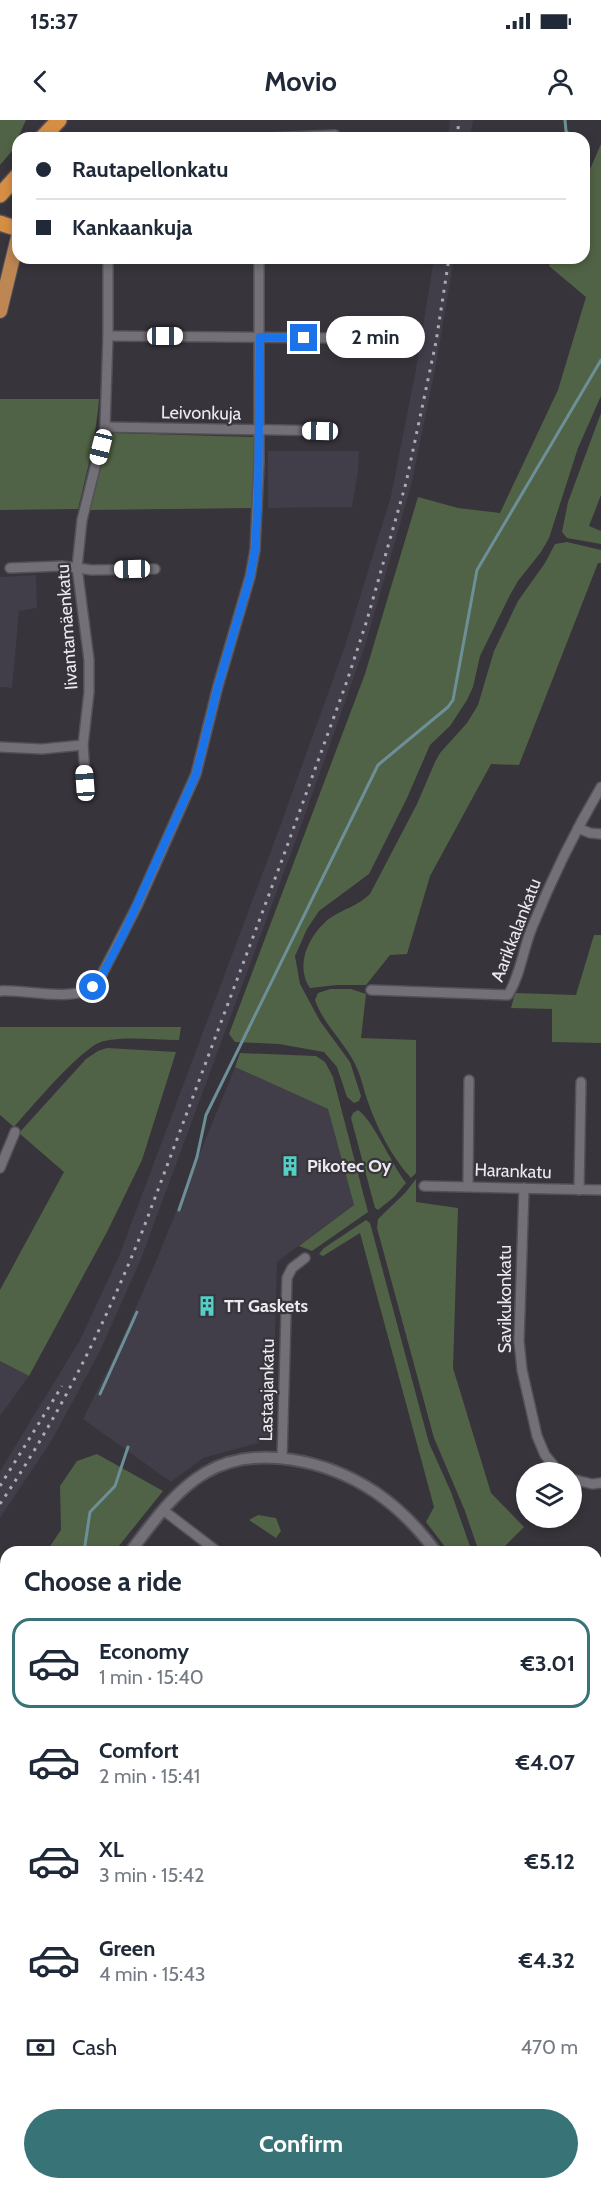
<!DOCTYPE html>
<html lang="en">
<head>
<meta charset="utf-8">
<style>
  body { margin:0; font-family:Cabin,sans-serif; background:#f6f6f7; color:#1f2937; height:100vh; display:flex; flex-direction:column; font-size:22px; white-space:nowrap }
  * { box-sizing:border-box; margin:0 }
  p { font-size:20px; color:#747a83 }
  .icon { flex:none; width:33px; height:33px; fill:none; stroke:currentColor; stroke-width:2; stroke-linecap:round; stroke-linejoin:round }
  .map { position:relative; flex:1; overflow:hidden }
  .sheet { position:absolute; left:0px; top:1426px; width:602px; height:644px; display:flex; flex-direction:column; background:#fff; border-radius:18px 18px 0 0; box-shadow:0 3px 9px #0003 }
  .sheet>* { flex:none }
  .guide { position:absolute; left:12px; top:12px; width:578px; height:132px; border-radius:18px; box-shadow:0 3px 9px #0003; display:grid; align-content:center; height:132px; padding:0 24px; background:#fff }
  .controls { position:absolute; left:516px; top:1342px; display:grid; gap:12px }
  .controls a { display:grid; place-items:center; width:66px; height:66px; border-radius:50%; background:#fff; box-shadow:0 3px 9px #0003; font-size:30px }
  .end { position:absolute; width:27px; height:27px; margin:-14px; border:8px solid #1a73e8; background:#fff; box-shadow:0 0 0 3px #fff }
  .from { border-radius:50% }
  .bubble { position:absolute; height:42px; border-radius:21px; background:#fff; box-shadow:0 3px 9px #0003; font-size:20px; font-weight:700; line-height:42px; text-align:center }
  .car { position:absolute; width:18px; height:36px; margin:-18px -9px; border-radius:8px; box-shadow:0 0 4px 2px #0007; background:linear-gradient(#fff 24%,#345 0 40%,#fff 0 76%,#345 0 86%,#fff 0) }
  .guide b { display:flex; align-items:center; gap:21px; height:57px; font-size:22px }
  .guide b+b { border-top:2px solid #e0e1e3 }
  .guide i { width:15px; height:15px; background:#1f2937 }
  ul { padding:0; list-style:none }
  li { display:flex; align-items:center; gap:18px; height:90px; margin:0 12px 9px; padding:0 12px; border:3px solid transparent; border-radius:18px }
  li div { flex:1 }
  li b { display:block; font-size:22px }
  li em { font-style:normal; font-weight:700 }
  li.active { border-color:#377377 }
  li>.icon { width:54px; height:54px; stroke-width:1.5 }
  h2 { padding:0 24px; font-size:27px; line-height:72px }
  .pay { display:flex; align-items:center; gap:15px; height:66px; padding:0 24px; font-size:22px }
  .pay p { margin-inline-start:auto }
  .button { display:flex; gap:12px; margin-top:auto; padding:12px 24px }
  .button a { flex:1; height:69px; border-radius:36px; background:#377377; color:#fff; font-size:24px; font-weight:700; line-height:69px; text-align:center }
  .status { display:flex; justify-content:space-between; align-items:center; height:42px; padding:0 30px; background:#fff; direction:ltr }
  .status svg { height:16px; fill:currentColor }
  header { display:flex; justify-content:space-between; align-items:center; height:78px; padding:0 24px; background:#fff; font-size:27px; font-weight:700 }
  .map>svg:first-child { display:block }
  .built { fill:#413d49 }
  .education { fill:#3f3a4b }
  .green { fill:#516346 }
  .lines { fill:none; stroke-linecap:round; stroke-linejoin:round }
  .stream { stroke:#6d8f98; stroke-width:3 }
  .minor-casing { stroke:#535157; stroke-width:12 }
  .tertiary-casing { stroke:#535157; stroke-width:14 }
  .primary-casing { stroke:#535157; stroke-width:16 }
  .trunk-casing { stroke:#535157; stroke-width:18 }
  .minor { stroke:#737078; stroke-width:9 }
  .tertiary { stroke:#737078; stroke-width:10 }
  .primary { stroke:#bd8652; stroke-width:14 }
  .trunk { stroke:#d68e45; stroke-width:15 }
  .rail { stroke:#adabb1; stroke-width:3; stroke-dasharray:3 6; stroke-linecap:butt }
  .route { stroke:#1a73e8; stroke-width:8 }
  .labels { text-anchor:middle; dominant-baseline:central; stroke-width:4.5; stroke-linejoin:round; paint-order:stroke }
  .street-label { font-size:18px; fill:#ebe9ee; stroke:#37343b }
  .poi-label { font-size:18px; font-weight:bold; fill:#ebe9ee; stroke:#37343b; text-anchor:start }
</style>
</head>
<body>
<div class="status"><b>15:37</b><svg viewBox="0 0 49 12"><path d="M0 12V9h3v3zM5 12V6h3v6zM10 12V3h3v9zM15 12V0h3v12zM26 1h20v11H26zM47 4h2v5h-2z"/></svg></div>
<header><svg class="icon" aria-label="back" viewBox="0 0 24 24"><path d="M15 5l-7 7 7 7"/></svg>Movio<svg class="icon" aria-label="person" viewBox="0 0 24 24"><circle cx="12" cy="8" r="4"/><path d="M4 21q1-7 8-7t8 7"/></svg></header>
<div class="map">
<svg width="601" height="2069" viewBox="0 0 601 2069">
  <rect width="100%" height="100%" fill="#37343b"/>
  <g class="built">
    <path d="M450 0H473L470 18H448Z"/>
    <path d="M434 138H454L436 245 411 366 365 526 297 717 141 1139 100 1231 52 1320 0 1398V1351L80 1220 119 1136 278 712 345 526 391 376 417 244Z"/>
    <path d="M268 331H359L358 351 352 387 268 388Z"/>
    <path d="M36 455 37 488 19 491 12 568 0 567V457Z"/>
    <path d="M235 947 328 989 354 1085 277 1142 272 1319 203 1338 171 1362 83 1299 115 1235 154 1146Z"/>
    <path d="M0 1241 29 1256 0 1296Z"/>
  </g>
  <path class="education" d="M356 2064H483L485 2069H350Z"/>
  <g class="green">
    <path d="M0 0H26L12 31 0 45Z"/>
    <path d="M601 24V276L578 328 549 418 541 432 518 461 510 475 480 536 473 567 467 580 450 606 430 625 407 678 369 754 319 791 307 809 295 836 300 864 320 901 350 942 361 976 359 981 354 983 347 977 337 947 324 932 279 924 235 922 229 914 365 554 418 377 458 388 500 393 558 270 586 177 549 146 552 138H584V63Z"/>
    <path d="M0 279H99C96 317 87 352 78 389L0 390Z"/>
    <path d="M601 293V375L589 406 601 411V424L567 418 562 412 568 382Z"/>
    <path d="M113 313 253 317 254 323 253 388 90 390 108 320Z"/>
    <path d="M567 422 601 430V443H598L519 645 491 644 430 756 407 834 390 835 366 865H337L310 868C294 845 310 813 330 798 343 789 358 786 370 774L417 684 435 642 440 633 467 603 478 585 494 531 518 481 545 443 555 424Z"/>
    <path d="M594 815H601V923L552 922V889L511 888 515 873 576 875Z"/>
    <path d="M330 869H351L366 874 361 918 416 920V1053L411 1058C392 1038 377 1008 368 982 363 968 361 955 354 942 343 921 323 903 315 880L318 873Z"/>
    <path d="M0 907H181L179 920C155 920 128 916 104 921 83 925 30 989 14 1007L0 995Z"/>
    <path d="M107 928 176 932 142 1040 107 1112 29 1256 0 1241V1170L64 1052 19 1013 86 939 98 931Z"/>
    <path d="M240 933 316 936 325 942 333 957 368 1092 312 1131 299 1126 354 1085 328 989 235 947Z"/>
    <path d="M358 990C373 1000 392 1045 406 1063L394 1077 378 1090 375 1088 351 998 353 993Z"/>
    <path d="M416 1059V1082L458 1088 453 1248 491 1373 524 1407 499 1432H479L465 1391 434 1318 377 1108 378 1099 405 1073Z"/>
    <path d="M366 1100 370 1103 429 1323 451 1372 472 1432H449L426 1402 434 1387 360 1113 323 1136 319 1134 324 1128Z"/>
    <path d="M97 1334 163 1371 114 1432H46L61 1410 60 1366 77 1341Z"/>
    <path d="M258 1395 276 1398 281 1411 276 1418 249 1400Z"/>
    <path d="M0 1447 6 1452V1569L0 1576Z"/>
    <path d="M601 1620V1749L596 1755V1622Z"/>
    <path d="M601 1828V1941L596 1925V1834Z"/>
  </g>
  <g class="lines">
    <g class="stream">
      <path d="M565 0 566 11 573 18"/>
      <path d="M179 1090 197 1037 206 995 378 645 448 587 453 580 477 450 601 240"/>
      <path d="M100 1274 137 1192"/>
      <path d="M84 1432 90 1392 115 1366 128 1327"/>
      <path d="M0 1569 6 1561"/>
    </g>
    <g class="minor-casing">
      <g id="minor">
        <path d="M272 18 335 15"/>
        <path d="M108 216 331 218"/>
        <path d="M105 307 333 311"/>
        <path d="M10 448 62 446 92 450 155 449"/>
        <path d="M0 627 42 629 83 625"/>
        <path d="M86 669 83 625 89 572V540L77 447 82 400 105 307 108 216V138"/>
        <path d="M578 708 590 713 601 714"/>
        <path d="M371 870 508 875C521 854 523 828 533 805 552 758 575 711 601 667"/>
        <path d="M0 871C27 869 76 884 97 864L137 786 196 654 218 566 250 457 255 430 259 343V138"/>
        <path d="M0 1048 15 1012"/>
        <path d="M424 1066 601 1070"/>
        <path d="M468 1066 469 960"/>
        <path d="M524 1068 519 1221 522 1250 537 1316 545 1335 560 1353"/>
        <path d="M579 1070 581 962"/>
        <path d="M282 1338 287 1158 292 1148 305 1138"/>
        <path d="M572 1359 592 1364 601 1363"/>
        <path d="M163 1390 218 1432"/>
        <path d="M0 1941 6 1937"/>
      </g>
    </g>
    <g class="tertiary-casing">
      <g id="tertiary">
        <path d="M130 1432C152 1404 173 1372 205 1353 256 1323 328 1341 375 1372 399 1388 419 1409 436 1432"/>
        <path d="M596 1584 601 1588"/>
        <path d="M0 1598 6 1591"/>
      </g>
    </g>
    <g class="primary-casing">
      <g id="primary">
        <path d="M0 191 18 117"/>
        <path d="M596 1782 601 1775"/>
        <path d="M278 2069 284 2064"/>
      </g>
    </g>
    <g class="trunk-casing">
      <g id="trunk">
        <path d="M42 18 59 0"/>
        <path d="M0 75 18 55"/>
        <path d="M0 103 18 109"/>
      </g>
    </g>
    <use href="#minor" class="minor"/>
    <use href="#tertiary" class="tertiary"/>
    <use href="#primary" class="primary"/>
    <use href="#trunk" class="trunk"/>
    <g class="rail">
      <path d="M457 18 459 0"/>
      <path d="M0 1366 62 1266"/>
      <path d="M0 1384C60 1295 104 1206 144 1107L282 740 347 561 367 500 406 363 436 222 449 138"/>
    </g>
  </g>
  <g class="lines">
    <path class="route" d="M93 867 100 859 123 815 196 654 218 566 250 457 255 430 258 378 260 217 304 218"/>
  </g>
  <defs>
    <g id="building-bare" transform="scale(1.62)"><path d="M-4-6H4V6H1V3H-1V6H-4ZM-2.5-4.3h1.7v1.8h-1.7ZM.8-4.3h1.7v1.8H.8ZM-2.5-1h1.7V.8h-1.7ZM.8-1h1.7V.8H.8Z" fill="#55cec5" stroke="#37343b" stroke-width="2.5" paint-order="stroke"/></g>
  </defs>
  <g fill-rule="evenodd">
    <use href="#building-bare" x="290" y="1046"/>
    <use href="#building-bare" x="207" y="1186"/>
  </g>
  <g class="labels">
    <g class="street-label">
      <text transform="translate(201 293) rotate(1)">Leivonkuja</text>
      <text transform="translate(67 507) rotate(-94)">Iivantamäenkatu</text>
      <text transform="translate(516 810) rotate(-69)">Aarikkalankatu</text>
      <text transform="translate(513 1051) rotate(2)">Harankatu</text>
      <text transform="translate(505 1179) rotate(-90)">Savikukonkatu</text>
      <text transform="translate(267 1270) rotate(-89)">Lastaajankatu</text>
    </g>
    <g class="poi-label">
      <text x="307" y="1046">Pikotec Oy</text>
      <text x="224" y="1186">TT Gaskets</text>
    </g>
  </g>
</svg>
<div class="controls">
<a><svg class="icon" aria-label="layers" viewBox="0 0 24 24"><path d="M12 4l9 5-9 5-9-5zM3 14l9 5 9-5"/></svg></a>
</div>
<i class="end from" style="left:93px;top:867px"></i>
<i class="end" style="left:304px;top:218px"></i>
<div class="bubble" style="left:326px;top:196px;width:99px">2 min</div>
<i class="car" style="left:165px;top:216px;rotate:90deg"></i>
<i class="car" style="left:320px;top:311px;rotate:271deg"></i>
<i class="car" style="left:101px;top:327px;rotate:194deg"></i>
<i class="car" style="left:132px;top:449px;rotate:269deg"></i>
<i class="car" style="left:85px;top:663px;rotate:356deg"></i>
<div class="guide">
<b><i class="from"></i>Rautapellonkatu</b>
<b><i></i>Kankaankuja</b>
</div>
<section class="sheet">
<h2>Choose a ride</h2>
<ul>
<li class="active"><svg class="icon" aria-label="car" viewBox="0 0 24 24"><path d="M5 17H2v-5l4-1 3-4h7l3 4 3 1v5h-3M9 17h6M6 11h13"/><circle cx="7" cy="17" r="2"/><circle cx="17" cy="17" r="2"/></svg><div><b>Economy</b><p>1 min · 15:40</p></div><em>€3.01</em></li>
<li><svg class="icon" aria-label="car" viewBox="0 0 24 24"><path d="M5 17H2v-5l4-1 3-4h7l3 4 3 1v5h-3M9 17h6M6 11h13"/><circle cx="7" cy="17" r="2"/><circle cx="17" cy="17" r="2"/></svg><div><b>Comfort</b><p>2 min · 15:41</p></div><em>€4.07</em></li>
<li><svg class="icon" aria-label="car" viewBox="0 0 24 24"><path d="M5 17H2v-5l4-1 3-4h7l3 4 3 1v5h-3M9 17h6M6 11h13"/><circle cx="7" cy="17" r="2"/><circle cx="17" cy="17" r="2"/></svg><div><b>XL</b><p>3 min · 15:42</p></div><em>€5.12</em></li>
<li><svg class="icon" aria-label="car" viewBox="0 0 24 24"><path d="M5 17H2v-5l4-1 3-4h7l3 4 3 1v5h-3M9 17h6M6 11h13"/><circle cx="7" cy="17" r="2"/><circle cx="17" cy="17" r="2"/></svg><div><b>Green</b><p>4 min · 15:43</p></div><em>€4.32</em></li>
</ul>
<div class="pay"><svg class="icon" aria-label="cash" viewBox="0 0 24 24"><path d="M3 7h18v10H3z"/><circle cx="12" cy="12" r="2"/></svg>Cash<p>470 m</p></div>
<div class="button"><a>Confirm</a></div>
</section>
</div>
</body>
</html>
